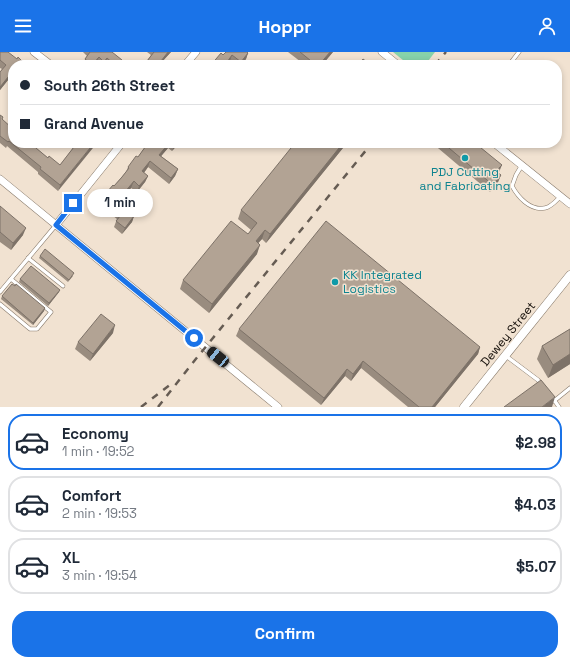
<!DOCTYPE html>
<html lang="en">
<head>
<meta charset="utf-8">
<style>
  body { margin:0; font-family:"Space Grotesk",sans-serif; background:#f6f6f7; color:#1f2937; height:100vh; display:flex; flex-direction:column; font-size:15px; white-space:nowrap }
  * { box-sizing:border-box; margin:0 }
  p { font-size:13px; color:#747a83 }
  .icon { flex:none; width:22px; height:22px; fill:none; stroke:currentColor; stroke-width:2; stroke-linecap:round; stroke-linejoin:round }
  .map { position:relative; height:355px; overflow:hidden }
  .side { display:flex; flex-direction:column; background:#fff; flex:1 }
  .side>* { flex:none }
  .top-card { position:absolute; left:8px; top:8px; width:554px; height:88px; border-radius:16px; box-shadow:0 2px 6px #0003; display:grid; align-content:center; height:88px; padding:0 12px; background:#fff }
  .end { position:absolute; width:18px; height:18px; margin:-9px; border:5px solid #1a73e8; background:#fff; box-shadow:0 0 0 2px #fff }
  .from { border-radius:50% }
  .bubble { position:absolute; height:28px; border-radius:14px; background:#fff; box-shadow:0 2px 6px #0003; font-size:13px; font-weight:700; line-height:28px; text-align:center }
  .car { position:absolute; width:12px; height:24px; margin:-12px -6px; border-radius:5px; box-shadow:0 0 3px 1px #0007; background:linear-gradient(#222 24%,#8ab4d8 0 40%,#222 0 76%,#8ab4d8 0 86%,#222 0) }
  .top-card b { display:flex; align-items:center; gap:14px; height:38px; font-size:15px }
  .top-card b+b { border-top:1px solid #e0e1e3 }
  .top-card i { width:10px; height:10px; background:#1f2937 }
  ul { padding:7px 0 0; list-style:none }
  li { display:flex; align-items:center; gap:12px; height:56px; margin:0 8px 6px; padding:0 4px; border:2px solid #e0e1e3; border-radius:16px }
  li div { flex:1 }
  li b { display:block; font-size:15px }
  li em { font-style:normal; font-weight:700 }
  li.current { border-color:#1a73e8 }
  li>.icon { width:36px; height:36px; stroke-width:1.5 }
  .action { display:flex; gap:8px; margin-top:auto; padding:8px 12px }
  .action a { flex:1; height:46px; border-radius:16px; background:#1a73e8; color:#fff; font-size:16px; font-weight:700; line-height:46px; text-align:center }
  header { display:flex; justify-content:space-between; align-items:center; height:52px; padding:0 12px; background:#1a73e8; color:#fff; font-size:18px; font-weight:700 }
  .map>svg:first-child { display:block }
  .green { fill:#86d2aa }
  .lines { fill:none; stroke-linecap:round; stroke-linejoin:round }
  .service-casing { stroke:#887a6b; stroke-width:4.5 }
  .minor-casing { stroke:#887a6b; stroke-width:8 }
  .tertiary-casing { stroke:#887a6b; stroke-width:9 }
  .service { stroke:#fff; stroke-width:3.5 }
  .minor { stroke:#fff; stroke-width:7 }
  .tertiary { stroke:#fff; stroke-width:8 }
  .rail { stroke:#665c53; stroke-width:2.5; stroke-dasharray:7 7; stroke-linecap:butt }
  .wall { fill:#998c7f }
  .shaded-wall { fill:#7d7268 }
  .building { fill:#b2a394; stroke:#7d7268 }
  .route { stroke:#1a73e8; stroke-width:5 }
  .culture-dot { fill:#0f9aa8; stroke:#f1e2d1; stroke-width:1.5 }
  .labels { text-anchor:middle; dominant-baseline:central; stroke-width:3; stroke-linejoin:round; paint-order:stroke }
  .culture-label { font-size:12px; fill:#0d838f; stroke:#f1e2d1 }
  .street-label { font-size:12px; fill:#130d08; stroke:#f1e2d1 }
</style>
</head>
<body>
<header><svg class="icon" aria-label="menu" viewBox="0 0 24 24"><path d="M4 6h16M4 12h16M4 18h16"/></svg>Hoppr<svg class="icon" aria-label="person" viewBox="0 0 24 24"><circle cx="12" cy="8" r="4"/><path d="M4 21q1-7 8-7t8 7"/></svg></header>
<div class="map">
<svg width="570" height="355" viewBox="0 0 570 355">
  <rect width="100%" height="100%" fill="#f1e2d1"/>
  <path class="green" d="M393 0H435L425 13H409Z"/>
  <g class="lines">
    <g class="service-casing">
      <g id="service">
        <path d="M509 13 519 0"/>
        <path d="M522 113 516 123 512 134C518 145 530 159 545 156 551 155 556 149 560 145"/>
        <path d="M28 206 63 234"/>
        <path d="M0 240 56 173"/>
        <path d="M0 252 30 277H37L51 260 11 227"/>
        <path d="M506 304 538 328 542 333"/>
        <path d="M552 345 559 355"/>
        <path d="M554 349 570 336"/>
      </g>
    </g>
    <g class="minor-casing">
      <g id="minor">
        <path d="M34 0 51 13"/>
        <path d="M382 0 398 13"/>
        <path d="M185 13 196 0"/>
        <path d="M494 91 570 152"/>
        <path d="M0 127 278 355"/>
        <path d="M56 173 122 91"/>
      </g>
    </g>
    <g class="tertiary-casing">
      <path id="tertiary" d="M464 355 570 223"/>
    </g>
    <use href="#service" class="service"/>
    <use href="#minor" class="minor"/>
    <use href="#tertiary" class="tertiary"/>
    <g class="rail">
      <path d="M435 13 446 0"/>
      <path d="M141 355 171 332"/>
      <path d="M158 355 195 308 372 91"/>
    </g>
  </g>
  <g class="wall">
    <path d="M0 0 13 13V24L12 23 0 38V20L2 17 0 16Z"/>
    <path d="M83 0H112L120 13H106L105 12 104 13H99L96 11 95 13H83L85 7 87 4Z"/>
    <path d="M147 0H171L159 13H135H144L151 3Z"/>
    <path d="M288 0H333L322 13H305Z"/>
    <path d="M248 1 246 7 241 13H234L230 9 227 13H211L223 3Z"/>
    <path d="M0 63 3 65 2 68 48 106 60 113 77 91 58 139 38 122V120L7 94 6 96 0 91Z"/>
    <path d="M148 91H179L172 99 168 96 161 104 178 117 175 124 169 132 148 115 144 121 148 124 145 130 137 140 131 136 121 148 120 152 134 164 132 170 122 182 114 175 117 167 99 153 101 147 114 134 126 120 128 115 138 105Z"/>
    <path d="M347 91 266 191 262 187 258 191 257 202 209 261 180 237 183 228 248 182 251 178 238 167 241 158Z"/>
    <path d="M432 91H475L499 120 498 121 501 123 498 130 490 140Z"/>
    <path d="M0 154 23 183 11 198 0 190Z"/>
    <path d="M40 204 73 224 68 230 39 206Z"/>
    <path d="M20 227 59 240 48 254 19 230Z"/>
    <path d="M2 244 45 256 44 259 33 273 1 247Z"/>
    <path d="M239 277 480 295 478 302 435 355H408L361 316 351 329 345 324 321 353 236 284Z"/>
    <path d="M570 277V312L548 326 537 307 542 294Z"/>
    <path d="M113 281 90 309 75 297 78 290Z"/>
  </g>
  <g class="shaded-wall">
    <path d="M168 0H171L159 13H158Z"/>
    <path d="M330 0H333L322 13H319Z"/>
    <path d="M248 1 246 7 241 13H240L241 10Z"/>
    <path d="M232 3 230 9 227 13H225Z"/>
    <path d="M99 5 95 13H92Z"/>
    <path d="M107 6 105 12 103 13 104 10Z"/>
    <path d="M13 19 12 23 0 38V35Z"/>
    <path d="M94 91H97L58 139 60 133Z"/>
    <path d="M169 91H170L168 96 157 109 159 103Z"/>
    <path d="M176 91H179L172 99Z"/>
    <path d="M343 91H347L266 191 270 182Z"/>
    <path d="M150 109 148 115 140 126 142 119Z"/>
    <path d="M502 113 499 120 494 126 496 119Z"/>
    <path d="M178 117 175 124 169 132 171 126Z"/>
    <path d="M501 123 498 130 490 140 493 133Z"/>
    <path d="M148 124 145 130 137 140 139 134Z"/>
    <path d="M134 129 131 136 121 148 119 154 117 153 120 146Z"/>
    <path d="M134 164 132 170 122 182 125 176Z"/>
    <path d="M26 176 23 183 11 198 13 191Z"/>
    <path d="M265 178 262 187 252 198 256 189Z"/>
    <path d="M260 193 257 202 209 261 212 252Z"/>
    <path d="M60 238 59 240 48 254 49 251Z"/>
    <path d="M45 256 44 259 33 273V271Z"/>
    <path d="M115 273 113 281 90 309 93 302Z"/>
    <path d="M480 295 478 302 435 355H432Z"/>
    <path d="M570 302V312L548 326 553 313Z"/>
    <path d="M363 309 361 316 351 329 353 322Z"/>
    <path d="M347 317 345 324 321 353 324 346Z"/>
    <path d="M555 345 552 355H542Z"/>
  </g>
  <g class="building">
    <path d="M0 0H8L17 7 18 5 26 13H13V19L0 35V20L6 13 0 8Z"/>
    <path d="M90 0H112L122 8 117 13H115L107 6 104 10 99 5 92 13 85 7Z"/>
    <path d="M154 0H168L158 13H135L139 9 144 13Z"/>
    <path d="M226 0H247L248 1 241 10 232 3 225 13H211L221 1 223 3Z"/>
    <path d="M300 0H330L319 13H316Z"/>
    <path d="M363 7 371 13H358Z"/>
    <path d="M0 63 3 65 2 67 13 77V91H30L48 106 49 104 60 113 77 91H94L60 133 40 117 41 115 9 89 8 90 0 84Z"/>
    <path d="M148 91H169L159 103 178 117 171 126 150 109 142 119 148 124 139 134 134 129 120 146 121 148 118 151 134 164 125 176 116 169 121 163 101 147 113 133 114 134 122 125 129 116 128 115 136 104 138 105Z"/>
    <path d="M295 91H343L270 182 265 178 256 189 260 193 212 252 183 228 231 169 248 182 257 171 241 158Z"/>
    <path d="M443 91H475L502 113 496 119 501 123 493 133Z"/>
    <path d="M0 154 26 176 13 191 0 180Z"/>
    <path d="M326 169 480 295 432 355H419L363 309 353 322 347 317 324 346 239 277Z"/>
    <path d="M45 197 74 221 69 228 40 204Z"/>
    <path d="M31 214 60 238 49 251 20 227Z"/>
    <path d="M12 232 15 234 16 232 45 256 33 271 2 244Z"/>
    <path d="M101 262 115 273 93 302 78 290Z"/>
    <path d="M570 277V302L553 313 542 294Z"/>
    <path d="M541 328 555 345 542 355H504Z"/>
  </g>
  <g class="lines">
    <path class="route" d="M73 151 56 173 194 286"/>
  </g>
  <g class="culture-dot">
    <circle cx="465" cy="106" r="4"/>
    <circle cx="335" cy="230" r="4"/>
  </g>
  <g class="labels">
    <g class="culture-label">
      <text x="465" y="120">PDJ Cutting<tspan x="465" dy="14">and Fabricating</tspan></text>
      <text x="343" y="223" text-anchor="start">KK Integrated<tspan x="343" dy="14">Logistics</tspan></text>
    </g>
    <g class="street-label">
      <text transform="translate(508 282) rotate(-51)">Dewey Street</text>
    </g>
  </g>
</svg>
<i class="end from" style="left:194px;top:286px"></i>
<i class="end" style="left:73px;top:151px"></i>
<div class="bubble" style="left:87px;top:137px;width:66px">1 min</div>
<i class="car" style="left:218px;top:305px;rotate:309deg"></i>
<div class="top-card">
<b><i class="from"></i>South 26th Street</b>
<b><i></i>Grand Avenue</b>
</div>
</div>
<section class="side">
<ul>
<li class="current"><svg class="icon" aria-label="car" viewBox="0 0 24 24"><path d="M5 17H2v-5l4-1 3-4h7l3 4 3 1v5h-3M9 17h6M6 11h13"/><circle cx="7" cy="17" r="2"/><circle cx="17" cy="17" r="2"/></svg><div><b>Economy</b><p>1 min · 19:52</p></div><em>$2.98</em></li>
<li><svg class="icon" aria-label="car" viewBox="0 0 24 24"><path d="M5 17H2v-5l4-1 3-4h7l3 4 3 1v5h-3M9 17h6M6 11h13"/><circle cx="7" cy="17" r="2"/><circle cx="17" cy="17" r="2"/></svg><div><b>Comfort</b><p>2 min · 19:53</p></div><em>$4.03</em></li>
<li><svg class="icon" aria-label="car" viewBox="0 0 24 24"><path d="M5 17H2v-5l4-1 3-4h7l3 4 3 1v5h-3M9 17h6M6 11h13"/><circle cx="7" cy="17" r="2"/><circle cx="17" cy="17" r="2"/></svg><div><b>XL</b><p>3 min · 19:54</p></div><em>$5.07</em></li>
</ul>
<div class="action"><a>Confirm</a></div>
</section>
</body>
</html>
